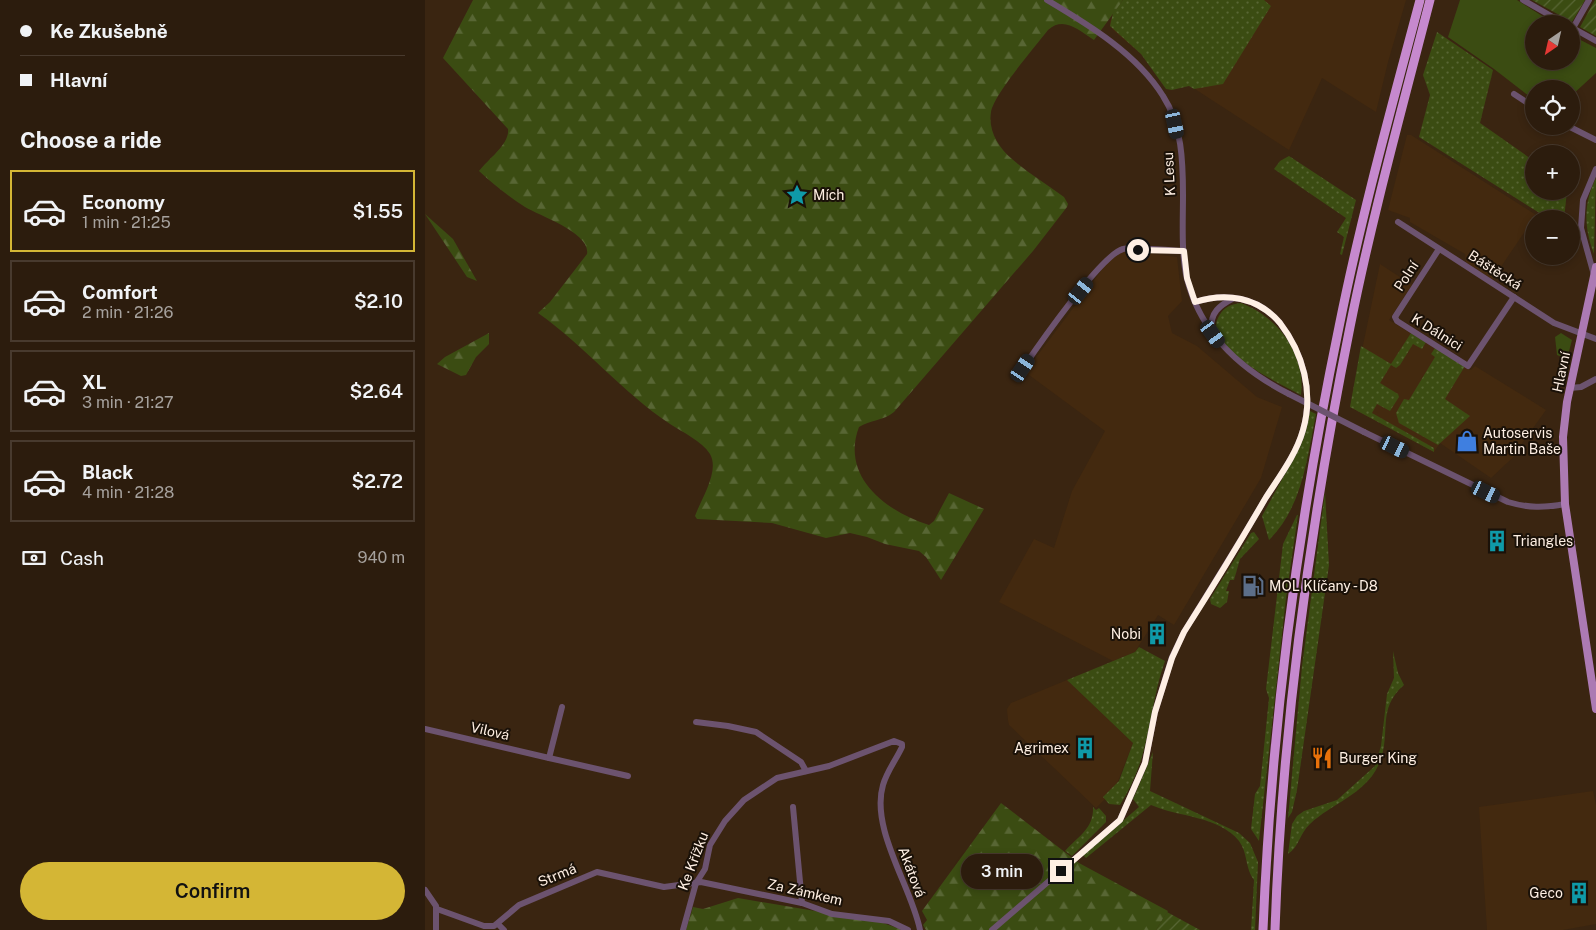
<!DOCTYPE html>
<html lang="en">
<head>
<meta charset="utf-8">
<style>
  body { margin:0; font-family:"Public Sans",sans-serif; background:#342516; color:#f1f3f6; height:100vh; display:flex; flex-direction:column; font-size:19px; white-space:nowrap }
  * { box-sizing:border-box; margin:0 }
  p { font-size:16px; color:#a6a19d }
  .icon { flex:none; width:28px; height:28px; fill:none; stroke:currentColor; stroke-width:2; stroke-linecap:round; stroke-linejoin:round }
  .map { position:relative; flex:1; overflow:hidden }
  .side { display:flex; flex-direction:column; background:#2c1c0d; width:425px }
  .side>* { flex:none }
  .guide { display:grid; align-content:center; height:110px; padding:0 20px; background:#2c1c0d }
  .needle { width:32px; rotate:214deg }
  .controls { position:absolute; left:1100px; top:15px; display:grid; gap:10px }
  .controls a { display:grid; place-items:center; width:55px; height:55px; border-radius:50%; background:#2c1c0d; box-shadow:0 2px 8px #0003,0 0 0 1px #483a2e; font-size:25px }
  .end { position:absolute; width:22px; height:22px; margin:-11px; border:6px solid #feefe3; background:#111; box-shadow:0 0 0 2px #111 }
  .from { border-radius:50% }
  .bubble { position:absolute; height:35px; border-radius:18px; background:#2c1c0d; box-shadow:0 2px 8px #0003,0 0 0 1px #483a2e; font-size:16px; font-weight:600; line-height:35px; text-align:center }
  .car { position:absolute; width:15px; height:30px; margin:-15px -8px; border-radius:6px; box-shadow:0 0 4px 1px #0007; background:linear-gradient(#222 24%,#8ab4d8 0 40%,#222 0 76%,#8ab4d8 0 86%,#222 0) }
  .guide b { display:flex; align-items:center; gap:18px; height:48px; font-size:19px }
  .guide b+b { border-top:1px solid #483a2e }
  .guide i { width:12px; height:12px; background:#f1f3f6 }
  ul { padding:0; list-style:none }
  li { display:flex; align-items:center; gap:15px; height:82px; margin:0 10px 8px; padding:0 10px; border:2px solid #483a2e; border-radius:0px }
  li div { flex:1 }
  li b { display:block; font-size:19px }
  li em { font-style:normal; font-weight:600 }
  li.on { border-color:#d4b635 }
  li>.icon { width:45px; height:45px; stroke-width:1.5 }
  h2 { padding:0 20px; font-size:22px; line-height:60px }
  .pay { display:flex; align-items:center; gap:12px; height:55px; padding:0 20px; font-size:19px }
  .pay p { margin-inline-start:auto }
  .action { display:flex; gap:10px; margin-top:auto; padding:10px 20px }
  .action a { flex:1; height:58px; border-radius:30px; background:#d4b635; color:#111; font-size:20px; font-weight:600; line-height:58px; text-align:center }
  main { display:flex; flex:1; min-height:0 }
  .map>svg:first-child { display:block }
  .built { fill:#43290f }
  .grass { fill:url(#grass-dots) }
  .forest { fill:url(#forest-firs) }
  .park { fill:#3b4c12 }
  .garden { fill:url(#garden-furrows) }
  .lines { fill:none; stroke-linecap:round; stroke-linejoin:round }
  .minor { stroke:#6c536f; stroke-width:6 }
  .major { stroke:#ac7ab3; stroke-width:8 }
  .highway { stroke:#c689ce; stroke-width:9 }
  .minor-bridge { stroke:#6c536f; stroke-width:6 }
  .route { stroke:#feefe3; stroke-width:6 }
  .labels { text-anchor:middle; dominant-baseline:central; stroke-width:4; stroke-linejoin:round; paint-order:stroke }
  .street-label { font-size:14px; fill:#feefe3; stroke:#1a1108 }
  .poi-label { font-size:14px; fill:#feefe3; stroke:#1a1108; text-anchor:start }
</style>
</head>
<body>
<main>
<section class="side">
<div class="guide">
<b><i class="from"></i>Ke Zkušebně</b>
<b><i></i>Hlavní</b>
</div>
<h2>Choose a ride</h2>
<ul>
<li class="on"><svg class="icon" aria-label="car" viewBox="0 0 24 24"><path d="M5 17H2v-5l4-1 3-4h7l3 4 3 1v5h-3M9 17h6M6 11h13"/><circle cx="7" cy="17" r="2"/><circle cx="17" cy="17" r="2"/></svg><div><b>Economy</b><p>1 min · 21:25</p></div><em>$1.55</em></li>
<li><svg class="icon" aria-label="car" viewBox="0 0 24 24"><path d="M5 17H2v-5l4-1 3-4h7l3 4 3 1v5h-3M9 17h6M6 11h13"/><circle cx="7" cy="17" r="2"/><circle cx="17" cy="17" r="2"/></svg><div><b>Comfort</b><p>2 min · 21:26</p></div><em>$2.10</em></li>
<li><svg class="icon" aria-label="car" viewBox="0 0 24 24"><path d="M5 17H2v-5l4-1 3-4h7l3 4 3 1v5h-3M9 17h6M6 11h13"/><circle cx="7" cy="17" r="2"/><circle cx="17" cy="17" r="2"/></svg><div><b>XL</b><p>3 min · 21:27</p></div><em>$2.64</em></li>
<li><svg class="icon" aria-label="car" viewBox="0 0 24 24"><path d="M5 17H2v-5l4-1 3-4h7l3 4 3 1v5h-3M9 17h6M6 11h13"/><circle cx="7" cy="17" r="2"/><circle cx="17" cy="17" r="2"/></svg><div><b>Black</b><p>4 min · 21:28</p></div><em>$2.72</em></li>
</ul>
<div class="pay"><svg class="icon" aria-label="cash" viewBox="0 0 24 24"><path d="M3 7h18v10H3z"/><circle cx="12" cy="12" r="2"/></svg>Cash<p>940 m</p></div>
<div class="action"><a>Confirm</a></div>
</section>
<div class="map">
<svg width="1171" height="930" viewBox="0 0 1171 930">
  <defs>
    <pattern id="grass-dots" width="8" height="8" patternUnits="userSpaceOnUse" patternTransform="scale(1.25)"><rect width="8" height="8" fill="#3b4c12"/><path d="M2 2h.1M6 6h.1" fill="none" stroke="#586634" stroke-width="1.8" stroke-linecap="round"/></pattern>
    <pattern id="forest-firs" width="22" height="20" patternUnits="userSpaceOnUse" patternTransform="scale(1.25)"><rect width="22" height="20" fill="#3b4c12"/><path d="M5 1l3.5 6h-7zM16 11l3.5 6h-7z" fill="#586634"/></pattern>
    <pattern id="garden-furrows" width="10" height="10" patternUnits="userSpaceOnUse" patternTransform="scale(1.25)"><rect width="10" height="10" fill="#3b4c12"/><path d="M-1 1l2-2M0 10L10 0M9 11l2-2" fill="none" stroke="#586634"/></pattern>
  </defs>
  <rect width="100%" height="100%" fill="#3a2511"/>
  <g class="built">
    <path d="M698 0H981L963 62 951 112 897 78 864 150 716 54 690 32 685 26V21Z"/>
    <path d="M982 135H986L1111 215 1067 280 1041 263 1040 254 985 222V218L963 210Z"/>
    <path d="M698 251 752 257 757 301 743 316 747 333 772 346 832 397 857 407 836 478 749 625 733 615 710 652 688 661 574 602 609 539 629 548 647 491 680 431 600 372 682 263Z"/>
    <path d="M955 264 987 285 964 320 1046 370 1050 366 1121 410 1095 446 1098 448 1066 478 1015 443 1009 452 925 407Z"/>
    <path d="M642 680 708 743 690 789 671 808 584 725 583 720 582 709 586 703Z"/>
    <path d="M1168 791 1171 805V924L1138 930H1062L1054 807Z"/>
  </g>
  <g class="grass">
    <path d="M698 0H839L846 6 798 84 769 89 764 86 747 90 741 89 716 54 685 26 688 13Z"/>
    <path d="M1012 32 1068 70 1055 123 1109 161V191H1142L1139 219H1124L994 137 1005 95 998 75Z"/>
    <path d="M864 156 931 200 917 255 915 254 919 237 912 232 921 218 849 169 855 161Z"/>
    <path d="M1171 178 1169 254C1159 228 1158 204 1171 178Z"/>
    <path d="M816 303C853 317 881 354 876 395 856 384 775 347 794 316 799 307 806 304 816 303Z"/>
    <path d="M986 333 1001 342 997 349 988 344 975 365 971 368 966 365 955 383 973 394 974 397 965 411 952 404 947 413 1009 448V452L925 407 936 346 966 364Z"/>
    <path d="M1010 348 1040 366 1020 399 1045 416 1013 445 974 423 971 413 979 399 984 400 1010 357 1006 354Z"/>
    <path d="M885 411 891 414C882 458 878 506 844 540L837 516 872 452Z"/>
    <path d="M900 492 904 565 872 790 867 812 863 818 877 666Z"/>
    <path d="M872 515H873L861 598 834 841 826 829 830 794 835 786 844 698 841 689 858 544Z"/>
    <path d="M829 532 834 539 815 559 809 580H805L801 591H804L802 602 795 608 786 604 785 599 826 533Z"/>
    <path d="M714 647 740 661C728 694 726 730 715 763 710 778 703 792 695 805L684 804 678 797 694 781 708 743 642 680 710 652Z"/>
    <path d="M968 651 973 673 979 685C950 710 968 735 953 766 940 794 906 804 885 824 875 833 874 847 863 854L867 824 872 816 879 811 912 800 950 766 956 746 962 694 969 678Z"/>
    <path d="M728 752 725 791 814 833 825 843 833 862 830 930H826L829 880C820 869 823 853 814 841 794 816 753 817 726 805L661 858 658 855 714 807 708 799Z"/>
    <path d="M668 807 671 810 674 808 681 816V822L647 856 640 851C652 837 669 829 668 807Z"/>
  </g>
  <g class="forest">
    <path d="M48 0H698L669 40C653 30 639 16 623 30 610 47 569 94 566 112 563 130 573 147 587 159 603 173 622 184 639 197L643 204 642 207 608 251 469 412C458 421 445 420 434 427 415 477 462 512 504 525L509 521 524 493 559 509 516 580 501 557 494 551 460 544 442 537 425 533 401 538 347 523 272 519 270 516C276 499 295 471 285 454 277 441 257 432 245 424 197 392 160 346 113 313L125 302 162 254C166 233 115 216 100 207 83 196 68 184 54 171 63 159 85 144 83 129L18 58Z"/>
    <path d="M0 214 28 239 52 281 42 277Z"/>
    <path d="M64 333V344L51 357 41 375 36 376 12 364 20 357Z"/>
    <path d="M576 803 654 863 743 911 731 930H501L498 925 502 920 497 911Z"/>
    <path d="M313 898 455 922 478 930H261L268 907 278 909Z"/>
  </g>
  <g class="park">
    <path d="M1035 0H1092L1130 24H1109V61H1146V35L1171 48V73L1146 96V89H1109V100L1069 69 1023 37Z"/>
    <path d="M1136 333 1147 340 1142 359 1132 355 1130 337Z"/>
  </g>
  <g class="garden">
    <path d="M1107 0H1160L1147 22Z"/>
    <path d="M1170 0H1171V36L1155 27Z"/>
    <path d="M742 912 775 930H731Z"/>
  </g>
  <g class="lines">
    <g class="minor">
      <path d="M622 0C664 25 712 54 738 96 757 125 758 162 758 195 758 222 756 253 762 279 776 334 815 369 864 394"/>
      <path d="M1098 0 1140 24"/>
      <path d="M1146 27 1171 41"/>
      <path d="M1148 28 1164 0"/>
      <path d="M1089 94 1109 107"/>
      <path d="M1143 126 1171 140"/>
      <path d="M973 222 1129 323 1171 339"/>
      <path d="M1014 249 970 317 972 321 1043 366 1089 297"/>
      <path d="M1169 275 1156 228 1158 200 1171 169"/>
      <path d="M787 330C784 313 795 305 809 298"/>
      <path d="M598 368C613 346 676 255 698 249 707 246 747 251 759 251"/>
      <path d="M1145 388 1156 387 1171 379"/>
      <path d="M939 432 1083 502C1103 508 1119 508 1140 504"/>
      <path d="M271 722 303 726 331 732 376 762 381 771"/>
      <path d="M0 729 124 758 137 707"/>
      <path d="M124 758 203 776"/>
      <path d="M368 807 377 903"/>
      <path d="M0 890 11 906V930"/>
      <path d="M12 909 59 926H69L94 905 172 872 239 887 276 882 377 903 407 914 464 921 483 930"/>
      <path d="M73 924 79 930"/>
      <path d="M258 930 271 883 280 869 285 845 300 821 319 800 352 778 404 766 469 741 477 744V747C471 760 462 771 458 785 445 829 487 888 495 930"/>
      <path d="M567 930 695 820 720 763 730 712 747 657 759 632C786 588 814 544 840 499 854 477 871 455 878 430 889 392 878 353 855 323 833 297 801 292 770 302"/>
    </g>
    <path class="major" d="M1171 267 1142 402 1138 437 1140 504 1171 709"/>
    <g class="highway">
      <path d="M838 930C846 729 873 524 914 327 936 217 966 109 995 0"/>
      <path d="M850 930C857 728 885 525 925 327 947 217 977 109 1005 0"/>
    </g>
    <path class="minor-bridge" d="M864 394 939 432"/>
  </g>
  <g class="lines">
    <path class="route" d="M636 871 695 820 720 763 730 712 747 658 759 632C787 588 814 544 840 499 854 477 871 455 878 430 889 392 878 353 855 323 833 297 801 292 770 302L762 278 759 251 713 250"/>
  </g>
  <defs>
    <g id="sight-bare" transform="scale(1.725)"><path d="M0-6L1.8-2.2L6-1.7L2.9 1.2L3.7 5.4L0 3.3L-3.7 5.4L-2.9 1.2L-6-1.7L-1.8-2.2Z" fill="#0f9aa8" stroke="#1a1108" stroke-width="2.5" paint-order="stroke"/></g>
    <g id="shop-bare" transform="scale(1.725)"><path d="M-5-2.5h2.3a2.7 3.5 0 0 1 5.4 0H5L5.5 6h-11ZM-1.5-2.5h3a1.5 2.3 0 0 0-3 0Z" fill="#3f7fe0" stroke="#1a1108" stroke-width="2.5" paint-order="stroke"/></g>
    <g id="building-bare" transform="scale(1.725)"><path d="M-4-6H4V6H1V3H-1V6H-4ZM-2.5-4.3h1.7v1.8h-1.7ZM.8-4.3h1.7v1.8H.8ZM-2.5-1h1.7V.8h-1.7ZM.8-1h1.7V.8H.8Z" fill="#0f9aa8" stroke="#1a1108" stroke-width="2.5" paint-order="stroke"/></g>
    <g id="fuel-bare" transform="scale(1.725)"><path d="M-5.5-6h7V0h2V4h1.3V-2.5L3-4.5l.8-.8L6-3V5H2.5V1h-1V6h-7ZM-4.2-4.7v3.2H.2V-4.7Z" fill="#5c6f8a" stroke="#1a1108" stroke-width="2.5" paint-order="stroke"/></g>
    <g id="restaurant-bare" transform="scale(1.725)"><path d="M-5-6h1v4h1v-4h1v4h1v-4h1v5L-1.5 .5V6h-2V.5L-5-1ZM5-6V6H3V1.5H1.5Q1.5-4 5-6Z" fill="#e8710a" stroke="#1a1108" stroke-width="2.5" paint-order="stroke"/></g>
  </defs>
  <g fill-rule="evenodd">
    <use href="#sight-bare" x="372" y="195"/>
    <use href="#shop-bare" x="1042" y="441"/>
    <use href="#building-bare" x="1072" y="541"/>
    <use href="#fuel-bare" x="828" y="586"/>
    <use href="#building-bare" x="732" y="634"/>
    <use href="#building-bare" x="660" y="748"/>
    <use href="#restaurant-bare" x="897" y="758"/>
    <use href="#building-bare" x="1154" y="893"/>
  </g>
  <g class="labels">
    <g class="street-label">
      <text transform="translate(744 174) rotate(-93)">K Lesu</text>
      <text transform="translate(1070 270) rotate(33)">Báštěcká</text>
      <text transform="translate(981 276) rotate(-57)">Polní</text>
      <text transform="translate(1012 332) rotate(32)">K Dálnici</text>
      <text transform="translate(1136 372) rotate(-78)">Hlavní</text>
      <text transform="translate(65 731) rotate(13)">Vilová</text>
      <text transform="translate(268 861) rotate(-69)">Ke Křížku</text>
      <text transform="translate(487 872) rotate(69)">Akátová</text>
      <text transform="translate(132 875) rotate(-22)">Strmá</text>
      <text transform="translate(380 892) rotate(13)">Za Zámkem</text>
    </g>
    <g class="poi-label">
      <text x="388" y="195">Mích</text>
      <text x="1058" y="433">Autoservis<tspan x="1058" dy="16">Martin Baše</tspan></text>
      <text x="1088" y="541">Triangles</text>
      <text x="844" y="586">MOL Klíčany - D8</text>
      <text x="716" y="634" text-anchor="end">Nobi</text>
      <text x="644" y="748" text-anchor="end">Agrimex</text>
      <text x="914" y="758">Burger King</text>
      <text x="1138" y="893" text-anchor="end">Geco</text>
    </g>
  </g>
</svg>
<div class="controls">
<a><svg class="needle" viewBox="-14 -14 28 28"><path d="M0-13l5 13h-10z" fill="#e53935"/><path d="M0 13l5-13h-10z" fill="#a6a19d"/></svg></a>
<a><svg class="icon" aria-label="locate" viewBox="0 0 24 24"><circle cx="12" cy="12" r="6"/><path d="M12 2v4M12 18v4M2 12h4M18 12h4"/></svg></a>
<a>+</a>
<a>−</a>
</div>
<i class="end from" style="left:713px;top:250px"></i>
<i class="end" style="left:636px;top:871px"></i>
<div class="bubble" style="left:536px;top:854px;width:82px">3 min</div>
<i class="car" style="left:750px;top:124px;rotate:168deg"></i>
<i class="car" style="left:656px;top:291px;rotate:39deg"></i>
<i class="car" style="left:788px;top:334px;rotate:144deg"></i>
<i class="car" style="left:598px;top:368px;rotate:34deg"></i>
<i class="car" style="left:970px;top:447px;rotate:116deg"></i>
<i class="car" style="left:1061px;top:492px;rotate:116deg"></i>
</div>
</main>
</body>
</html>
